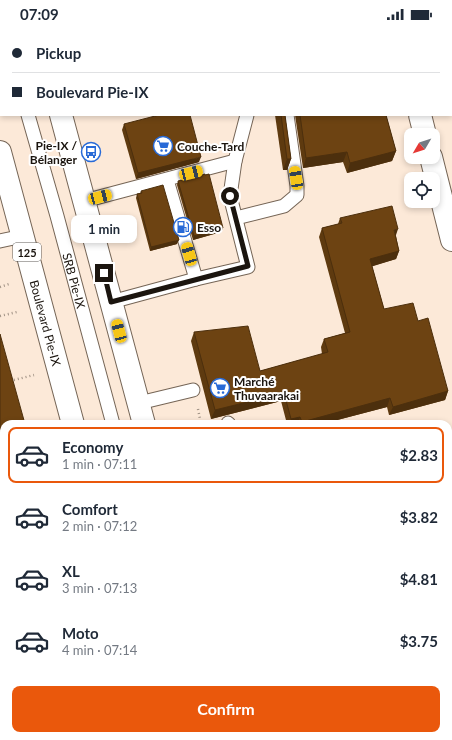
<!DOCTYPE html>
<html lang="en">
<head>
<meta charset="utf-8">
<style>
  body { margin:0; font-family:Lato,sans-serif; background:#f6f6f7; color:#1f2937; height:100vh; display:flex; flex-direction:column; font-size:15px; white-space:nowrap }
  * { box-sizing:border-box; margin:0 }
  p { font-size:13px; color:#747a83 }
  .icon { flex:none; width:22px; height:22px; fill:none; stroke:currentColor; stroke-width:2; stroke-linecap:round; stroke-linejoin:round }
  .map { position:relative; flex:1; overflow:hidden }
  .drawer { position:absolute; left:0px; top:392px; width:452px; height:320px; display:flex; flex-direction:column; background:#fff; border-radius:12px 12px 0 0; box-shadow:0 2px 6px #0003 }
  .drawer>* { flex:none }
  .banner { position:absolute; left:0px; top:0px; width:452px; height:88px; box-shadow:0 2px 6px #0003; display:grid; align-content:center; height:88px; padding:0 12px; background:#fff }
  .needle { width:26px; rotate:231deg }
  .tools { position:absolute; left:404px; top:100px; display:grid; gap:8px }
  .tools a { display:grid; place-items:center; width:36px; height:36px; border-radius:8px; background:#fff; box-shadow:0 2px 6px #0003; font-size:20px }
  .end { position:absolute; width:18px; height:18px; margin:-9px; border:5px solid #1b150f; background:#fff; box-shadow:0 0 0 2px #fff }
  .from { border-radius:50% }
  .bubble { position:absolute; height:28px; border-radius:8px; background:#fff; box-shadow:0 2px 6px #0003; font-size:13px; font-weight:700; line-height:28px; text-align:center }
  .car { position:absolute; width:12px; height:24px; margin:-12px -6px; border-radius:5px; box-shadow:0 0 3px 1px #0007; background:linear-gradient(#f5c518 24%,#345 0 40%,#f5c518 0 76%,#345 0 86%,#f5c518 0) }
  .banner b { display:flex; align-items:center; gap:14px; height:38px; font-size:15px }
  .banner b+b { border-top:1px solid #e0e1e3 }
  .banner i { width:10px; height:10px; background:#1f2937 }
  ul { padding:7px 0 0; list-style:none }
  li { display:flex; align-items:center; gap:12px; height:56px; margin:0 8px 6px; padding:0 4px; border:2px solid transparent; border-radius:8px }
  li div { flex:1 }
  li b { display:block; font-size:15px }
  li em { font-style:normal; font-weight:700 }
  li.active { border-color:#ea580c }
  li>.icon { width:36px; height:36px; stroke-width:1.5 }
  .primary-button { display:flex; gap:8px; margin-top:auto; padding:8px 12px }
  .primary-button a { flex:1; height:46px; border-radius:8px; background:#ea580c; color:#fff; font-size:16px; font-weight:700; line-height:46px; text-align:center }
  .status { display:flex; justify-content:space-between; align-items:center; height:28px; padding:0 20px; background:#fff; direction:ltr }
  .status svg { height:11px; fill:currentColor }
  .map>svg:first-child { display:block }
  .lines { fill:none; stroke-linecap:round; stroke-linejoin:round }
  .service-casing { stroke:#756556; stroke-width:15 }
  .minor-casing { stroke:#756556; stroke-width:24 }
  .tertiary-casing { stroke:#756556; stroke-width:24 }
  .primary-casing { stroke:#756556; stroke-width:24 }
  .path { stroke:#a09285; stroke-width:2.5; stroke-dasharray:1 3; stroke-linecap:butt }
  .service { stroke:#fff; stroke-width:13 }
  .minor { stroke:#fff; stroke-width:22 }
  .tertiary { stroke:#fff; stroke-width:22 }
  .primary { stroke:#fff; stroke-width:22 }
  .wall { fill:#5e3a0f }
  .shaded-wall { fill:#4c2f0d }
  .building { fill:#6d4312; stroke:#4c2f0d }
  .route { stroke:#1b150f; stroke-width:5 }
  .labels { text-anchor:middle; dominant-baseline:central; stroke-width:4; stroke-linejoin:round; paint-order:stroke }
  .shield { fill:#fff; stroke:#5f5b57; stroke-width:1 }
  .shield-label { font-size:11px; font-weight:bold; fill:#1b150f }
  .poi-label { font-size:12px; font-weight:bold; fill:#1b150f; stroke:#fff; text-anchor:start }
  .street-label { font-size:12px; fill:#1b150f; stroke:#fff }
</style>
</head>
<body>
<div class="status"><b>07:09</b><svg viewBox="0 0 49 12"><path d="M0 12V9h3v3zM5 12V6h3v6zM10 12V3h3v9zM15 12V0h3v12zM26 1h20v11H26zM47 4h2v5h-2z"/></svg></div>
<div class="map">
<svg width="452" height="712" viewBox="0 0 452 712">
  <rect width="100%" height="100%" fill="#fce9d8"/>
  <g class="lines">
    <g class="service-casing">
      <g id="service">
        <path d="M115 0 116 1"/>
        <path d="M283 0V1"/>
        <path d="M0 6 1 8"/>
        <path id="s1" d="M28 87 57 188 113 396"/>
        <path d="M84 173 235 133 247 87"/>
        <path d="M236 190 284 178 297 167V158L287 87"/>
        <path d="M0 213 23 208"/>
        <path d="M196 251 248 239 230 168 235 133"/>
        <path d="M111 274 196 251 167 152"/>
        <path d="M139 375 193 362"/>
        <path d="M228 395 229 396"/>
        <path d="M166 708 167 712"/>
      </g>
    </g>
    <g class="minor-casing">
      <g id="minor">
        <path d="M396 0V1"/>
        <path d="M420 87 425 107"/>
        <path d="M431 129 452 212"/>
        <path d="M448 428 452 427"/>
        <path d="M448 467 452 501"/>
        <path d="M0 501 4 500"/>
      </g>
    </g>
    <g class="tertiary-casing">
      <g id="tertiary">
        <path d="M413 1 419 0"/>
        <path d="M0 56H1"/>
      </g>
    </g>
    <g class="primary-casing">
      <g id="primary">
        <path d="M37 0 38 1"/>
        <path d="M61 87 144 396"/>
        <path id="s2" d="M0 124 73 396"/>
        <path d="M134 708 135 712"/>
        <path d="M198 708 199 712"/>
      </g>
    </g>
    <g class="path">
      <path d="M0 259 9 256"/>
      <path d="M0 288 17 284"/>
      <path d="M10 353 34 347"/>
      <path d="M198 381 201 396"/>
    </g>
    <use href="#service" class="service"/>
    <use href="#minor" class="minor"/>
    <use href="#tertiary" class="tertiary"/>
    <use href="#primary" class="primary"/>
  </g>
  <g class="wall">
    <path d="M275 87H285L291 131 287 142H283Z"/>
    <path d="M295 87H386L396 123 392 133 347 145 343 134 303 140Z"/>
    <path d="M124 96 199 134 136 151 122 102Z"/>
    <path d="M178 153 223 200 221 204 193 212 177 157Z"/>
    <path d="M141 163 177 216 150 223 136 170 137 166H140Z"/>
    <path d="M340 190 396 208 399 223 396 231 372 238 384 281 418 293 448 363 445 372 389 387 387 379 322 396H287L281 373 211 391 191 313 194 304 260 343 322 326 321 319 324 311 345 305 319 209 322 200 338 196Z"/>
    <path d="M254 708H304V712H255Z"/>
    <path d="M381 708H405V709L404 712H381Z"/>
  </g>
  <g class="shaded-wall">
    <path d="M396 123 392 133 347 145 350 135Z"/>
    <path d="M347 124 343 134 303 140 306 130Z"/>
    <path d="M201 129 199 134 136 151 138 145Z"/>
    <path d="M287 131H291L287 142H283Z"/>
    <path d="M223 200 221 204 193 212 194 208Z"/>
    <path d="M398 201 395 210 394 202Z"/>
    <path d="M179 212 177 216 150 223 151 219Z"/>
    <path d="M399 223 396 231 367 240 370 231Z"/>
    <path d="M448 363 445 372 389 387 393 379Z"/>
    <path d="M284 365 281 373 211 391 215 382Z"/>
    <path d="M390 370 387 379 322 396H301L302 394Z"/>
    <path d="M300 389 298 396H289L291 391Z"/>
    <path d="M4 432V441L0 442V433Z"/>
    <path d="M405 709 404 712H385Z"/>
  </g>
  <g class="building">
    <path d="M159 87H190L201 129 138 145 124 96Z"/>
    <path d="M281 87H285L291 131H287Z"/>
    <path d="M300 87H386L396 123 350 135 347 124 306 130Z"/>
    <path d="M205 146V147L209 146 223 200 194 208 178 153Z"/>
    <path d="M163 157 179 212 151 219 137 166 142 165 141 163Z"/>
    <path d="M392 178 398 201 394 202 399 223 370 231 384 281 413 275 418 293 428 290 448 363 393 379 390 370 302 394 300 389 291 391 284 365 215 382 194 304 248 298 260 343 328 324 324 311 350 304 322 200 342 195 340 190Z"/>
    <path d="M0 306 25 396H4V432L0 433Z"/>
    <rect x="258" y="708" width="46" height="4"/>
    <path d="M384 708H405V709L385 712Z"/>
  </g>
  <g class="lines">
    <path class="route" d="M104 245 111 274 248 238 230 168"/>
  </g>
  <defs>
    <g id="supermarket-ring" transform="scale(1)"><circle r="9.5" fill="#fff" stroke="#286ad7" stroke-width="1.5"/><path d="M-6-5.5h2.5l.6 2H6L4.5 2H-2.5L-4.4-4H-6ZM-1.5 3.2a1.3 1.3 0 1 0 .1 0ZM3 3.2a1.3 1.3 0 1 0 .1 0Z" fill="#286ad7"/></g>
    <g id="bus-ring" transform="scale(1)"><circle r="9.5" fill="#fff" stroke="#286ad7" stroke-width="1.5"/><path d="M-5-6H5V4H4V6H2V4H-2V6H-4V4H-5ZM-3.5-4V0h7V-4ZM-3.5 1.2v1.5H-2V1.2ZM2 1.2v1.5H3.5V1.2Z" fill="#286ad7"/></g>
    <g id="fuel-ring" transform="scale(1)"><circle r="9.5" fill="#fff" stroke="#286ad7" stroke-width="1.5"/><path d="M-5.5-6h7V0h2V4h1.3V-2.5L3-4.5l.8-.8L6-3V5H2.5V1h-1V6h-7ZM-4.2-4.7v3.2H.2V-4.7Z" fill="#286ad7"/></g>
  </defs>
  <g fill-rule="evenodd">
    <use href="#supermarket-ring" x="163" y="118"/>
    <use href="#bus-ring" x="91" y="124"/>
    <use href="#fuel-ring" x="183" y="199"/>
    <use href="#supermarket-ring" x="220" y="360"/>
  </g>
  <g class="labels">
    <rect class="shield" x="13" y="215" width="28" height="18" rx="3"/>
    <g class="shield-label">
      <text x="27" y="224">125</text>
    </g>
    <g class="poi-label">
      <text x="77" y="117" text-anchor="end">Pie-IX /<tspan x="77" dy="14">Bélanger</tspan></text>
      <text x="177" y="118">Couche-Tard</text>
      <text x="197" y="199">Esso</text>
      <text x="234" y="353">Marché<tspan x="234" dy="14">Thuvaarakai</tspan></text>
    </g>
    <g class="street-label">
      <text stroke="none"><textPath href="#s1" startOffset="172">SRB Pie-IX</textPath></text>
      <text stroke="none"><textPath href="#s2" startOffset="177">Boulevard Pie-IX</textPath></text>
    </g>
  </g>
</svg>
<div class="tools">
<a><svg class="needle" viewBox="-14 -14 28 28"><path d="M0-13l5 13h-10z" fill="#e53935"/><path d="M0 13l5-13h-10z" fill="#747a83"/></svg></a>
<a><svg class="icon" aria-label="locate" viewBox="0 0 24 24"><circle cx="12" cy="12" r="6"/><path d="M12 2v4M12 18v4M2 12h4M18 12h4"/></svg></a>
</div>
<i class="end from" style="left:230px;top:168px"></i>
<i class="end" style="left:104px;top:245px"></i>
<div class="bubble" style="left:71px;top:187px;width:66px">1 min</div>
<i class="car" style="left:191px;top:145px;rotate:76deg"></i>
<i class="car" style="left:296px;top:150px;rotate:351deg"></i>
<i class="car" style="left:100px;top:169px;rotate:75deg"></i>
<i class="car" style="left:189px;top:226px;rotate:344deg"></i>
<i class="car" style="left:119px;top:303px;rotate:345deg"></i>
<div class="banner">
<b><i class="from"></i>Pickup</b>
<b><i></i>Boulevard Pie-IX</b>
</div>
<section class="drawer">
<ul>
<li class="active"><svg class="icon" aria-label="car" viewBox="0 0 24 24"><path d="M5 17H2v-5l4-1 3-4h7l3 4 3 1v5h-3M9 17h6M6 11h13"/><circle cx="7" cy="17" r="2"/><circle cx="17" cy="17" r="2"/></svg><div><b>Economy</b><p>1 min · 07:11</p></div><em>$2.83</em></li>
<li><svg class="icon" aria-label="car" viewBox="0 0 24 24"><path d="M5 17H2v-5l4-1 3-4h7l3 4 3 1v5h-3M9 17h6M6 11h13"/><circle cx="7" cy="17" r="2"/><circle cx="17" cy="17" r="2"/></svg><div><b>Comfort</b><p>2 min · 07:12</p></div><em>$3.82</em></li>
<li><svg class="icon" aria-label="car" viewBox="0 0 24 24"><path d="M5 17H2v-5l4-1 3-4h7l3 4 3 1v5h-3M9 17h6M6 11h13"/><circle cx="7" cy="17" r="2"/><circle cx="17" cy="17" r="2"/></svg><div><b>XL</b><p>3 min · 07:13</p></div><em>$4.81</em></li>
<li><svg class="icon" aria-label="car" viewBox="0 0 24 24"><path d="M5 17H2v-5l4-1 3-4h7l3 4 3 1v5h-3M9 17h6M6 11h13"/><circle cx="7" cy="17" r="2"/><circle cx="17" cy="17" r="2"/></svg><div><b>Moto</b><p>4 min · 07:14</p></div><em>$3.75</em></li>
</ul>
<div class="primary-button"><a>Confirm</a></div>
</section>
</div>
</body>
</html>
